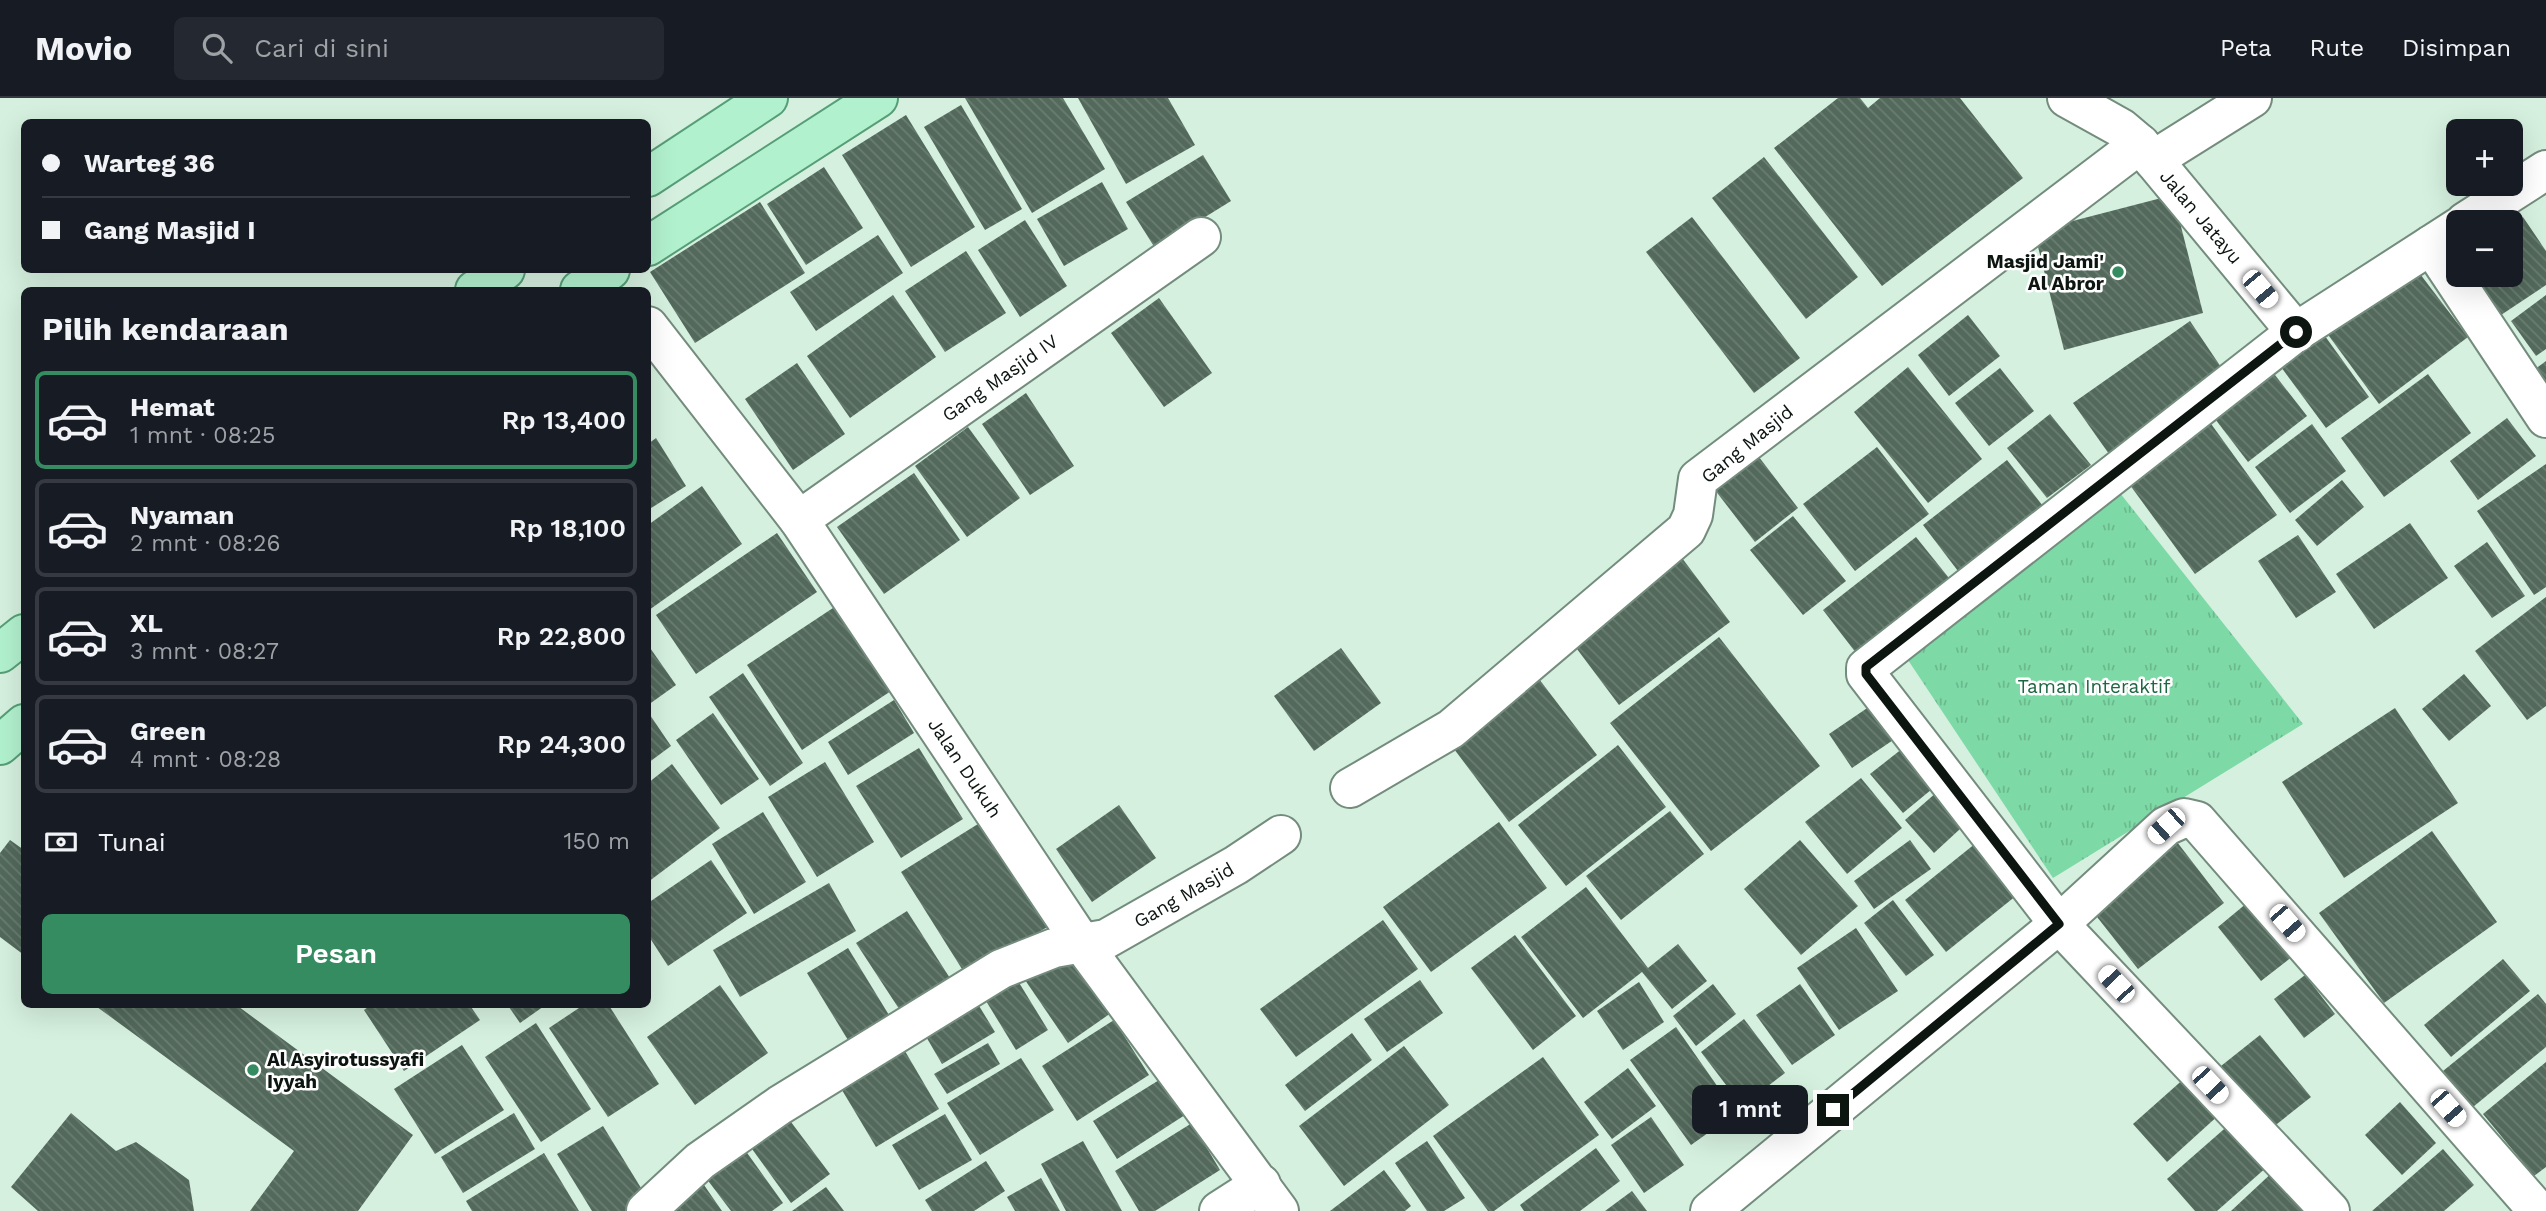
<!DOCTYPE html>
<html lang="id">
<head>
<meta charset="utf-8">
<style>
  body { margin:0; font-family:"Work Sans",sans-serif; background:#242831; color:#f1f3f6; height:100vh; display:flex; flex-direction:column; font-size:26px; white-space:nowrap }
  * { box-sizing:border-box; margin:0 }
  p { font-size:23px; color:#9ea1a6 }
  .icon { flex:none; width:38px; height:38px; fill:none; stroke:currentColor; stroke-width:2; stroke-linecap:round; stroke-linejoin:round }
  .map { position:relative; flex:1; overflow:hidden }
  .sheet { position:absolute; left:21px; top:189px; width:630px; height:721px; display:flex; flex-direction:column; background:#171b24; border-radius:10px; box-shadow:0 7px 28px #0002 }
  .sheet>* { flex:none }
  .banner { position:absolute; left:21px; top:21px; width:630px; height:154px; border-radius:10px; box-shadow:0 7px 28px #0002; display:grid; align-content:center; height:154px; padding:0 21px; background:#171b24 }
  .buttons { position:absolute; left:2446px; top:21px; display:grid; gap:14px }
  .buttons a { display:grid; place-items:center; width:77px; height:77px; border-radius:10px; background:#171b24; box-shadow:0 7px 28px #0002; font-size:35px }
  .end { position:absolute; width:32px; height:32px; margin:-16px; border:9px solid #0c1510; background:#fff; box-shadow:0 0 0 4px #fff }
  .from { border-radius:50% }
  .bubble { position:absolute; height:49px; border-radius:10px; background:#171b24; box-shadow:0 7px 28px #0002; font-size:23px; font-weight:600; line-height:49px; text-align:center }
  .car { position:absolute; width:21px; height:42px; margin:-21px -10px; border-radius:9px; box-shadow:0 0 5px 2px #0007; background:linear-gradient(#fff 24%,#345 0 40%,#fff 0 76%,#345 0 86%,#fff 0) }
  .banner b { display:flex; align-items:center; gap:24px; height:66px; font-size:26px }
  .banner b+b { border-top:2px solid #363941 }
  .banner i { width:18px; height:18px; background:#f1f3f6 }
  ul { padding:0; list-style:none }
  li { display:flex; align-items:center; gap:21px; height:98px; margin:0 14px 10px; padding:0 7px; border:4px solid #363941; border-radius:10px }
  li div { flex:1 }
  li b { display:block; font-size:26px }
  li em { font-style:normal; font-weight:600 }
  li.on { border-color:#358c60 }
  li>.icon { width:63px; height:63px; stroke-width:1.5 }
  h2 { padding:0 21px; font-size:32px; line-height:84px }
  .pay { display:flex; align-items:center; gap:18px; height:77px; padding:0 21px; font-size:26px }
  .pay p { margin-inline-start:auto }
  .button { display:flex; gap:14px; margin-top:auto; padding:14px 21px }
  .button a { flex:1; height:80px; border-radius:10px; background:#358c60; color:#fff; font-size:28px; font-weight:600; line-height:80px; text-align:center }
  header { display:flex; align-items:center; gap:42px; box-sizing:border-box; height:98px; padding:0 35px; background:#171b24; border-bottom:2px solid #363941 }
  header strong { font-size:33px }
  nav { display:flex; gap:38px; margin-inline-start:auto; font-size:24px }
  .search { width:490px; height:63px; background:#242831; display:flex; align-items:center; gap:18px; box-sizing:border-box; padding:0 24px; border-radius:10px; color:#9ea1a6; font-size:26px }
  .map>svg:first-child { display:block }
  .park { fill:url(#park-tufts) }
  .building { fill:url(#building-back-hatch) }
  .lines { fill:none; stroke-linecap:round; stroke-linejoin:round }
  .minor-casing { stroke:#748c7d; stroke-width:42 }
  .major-casing { stroke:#569e77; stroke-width:42 }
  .minor { stroke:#fff; stroke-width:38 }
  .major { stroke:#b2f1ce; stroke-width:38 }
  .route { stroke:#0c1510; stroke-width:9 }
  .poi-dot { fill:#358c60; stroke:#fff; stroke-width:2.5 }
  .labels { text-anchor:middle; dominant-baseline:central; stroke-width:5; stroke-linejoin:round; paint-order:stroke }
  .street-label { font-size:19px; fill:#0c1510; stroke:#fff }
  .poi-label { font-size:19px; font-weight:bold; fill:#0c1510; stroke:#fff; text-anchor:end }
  .park-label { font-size:19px; fill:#1d6743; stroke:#fff }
</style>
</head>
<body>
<header>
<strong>Movio</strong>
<div class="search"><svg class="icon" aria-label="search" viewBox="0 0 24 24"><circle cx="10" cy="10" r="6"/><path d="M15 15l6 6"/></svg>Cari di sini</div>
<nav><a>Peta</a><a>Rute</a><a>Disimpan</a></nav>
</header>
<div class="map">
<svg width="2546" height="1113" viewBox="0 0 2546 1113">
  <defs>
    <pattern id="park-tufts" width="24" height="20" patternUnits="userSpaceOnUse" patternTransform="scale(1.75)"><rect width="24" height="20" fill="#7dd9a5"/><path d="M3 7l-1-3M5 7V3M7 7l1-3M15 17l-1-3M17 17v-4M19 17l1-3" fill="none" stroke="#6bb98d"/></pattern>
    <pattern id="building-back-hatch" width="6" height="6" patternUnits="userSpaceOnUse" patternTransform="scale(1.75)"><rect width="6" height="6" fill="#52695b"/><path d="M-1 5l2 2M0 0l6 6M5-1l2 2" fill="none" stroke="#6b7d72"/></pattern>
  </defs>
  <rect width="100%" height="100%" fill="#d5f0df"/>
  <path class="park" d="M2116 390 2303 626 2053 780 1904 556Z"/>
  <g class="building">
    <path d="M965 0H1063L1105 71 1032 115Z"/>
    <path d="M1078 0H1168L1195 47 1126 86Z"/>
    <path d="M1838 0H1860L1868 10 1880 0H1960L2023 80 1882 188 1774 50Z"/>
    <path d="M961 7 1022 111 985 132 924 29Z"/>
    <path d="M906 17 975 129 911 169 842 57Z"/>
    <path d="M1203 57 1231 103 1155 150 1126 104Z"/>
    <path d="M1764 59 1858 179 1806 221 1712 100Z"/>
    <path d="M824 69 863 130 806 167 767 106Z"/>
    <path d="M1102 84 1128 131 1064 168 1037 121Z"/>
    <path d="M2173 97 2203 215 2064 252 2034 133Z"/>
    <path d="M760 104 805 175 695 245 650 174Z"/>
    <path d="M1692 119 1800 260 1754 295 1646 154Z"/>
    <path d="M2523 119 2546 153V187L2501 217 2474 177H2511V127Z"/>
    <path d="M1025 122 1067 188 1020 219 978 152Z"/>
    <path d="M878 137 903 175 816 233 790 194Z"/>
    <path d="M966 153 1006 215 945 254 905 193Z"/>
    <path d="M2414 168 2468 239 2379 306 2326 234Z"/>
    <path d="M893 197 936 259 850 320 807 258Z"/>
    <path d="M2546 197V251L2536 258 2511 223Z"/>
    <path d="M1159 200 1212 275 1164 309 1111 235Z"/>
    <path d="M1968 217 2000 258 1949 298 1918 257Z"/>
    <path d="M2190 223 2225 275 2109 356 2073 305Z"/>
    <path d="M2317 227 2369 299 2326 330 2273 258Z"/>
    <path d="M2546 263V296L2531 274Z"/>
    <path d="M797 265 845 336 793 372 745 301Z"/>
    <path d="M2268 268 2307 318 2248 364 2209 313Z"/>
    <path d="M1908 269 1982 361 1928 405 1854 314Z"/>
    <path d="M2000 270 2034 313 1989 348 1955 305Z"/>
    <path d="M2428 276 2471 335 2384 399 2341 340Z"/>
    <path d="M1026 295 1074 368 1030 397 982 326Z"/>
    <path d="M2050 316 2091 367 2047 400 2007 350Z"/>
    <path d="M2507 320 2536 358 2478 402 2450 363Z"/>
    <path d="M2209 323 2277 417 2195 476 2127 383Z"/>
    <path d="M2312 326 2346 373 2290 415 2255 369Z"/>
    <path d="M968 329 1020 400 967 439 915 368Z"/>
    <path d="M656 340 686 388 648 412V346Z"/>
    <path d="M1749 346 1798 410 1755 444 1705 379Z"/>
    <path d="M1877 349 1929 416 1855 473 1803 406Z"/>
    <path d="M2007 362 2046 412 1961 477 1923 427Z"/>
    <path d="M2546 366V489L2534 497 2477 413Z"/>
    <path d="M914 375 960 442 884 496 837 429Z"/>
    <path d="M2342 382 2364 409 2317 448 2295 422Z"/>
    <path d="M702 388 742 446 649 512 648 509V427Z"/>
    <path d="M1793 418 1846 483 1803 517 1750 452Z"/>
    <path d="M2410 425 2448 480 2374 531 2336 476Z"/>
    <path d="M777 435 817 494 696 576 656 517Z"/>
    <path d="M2298 437 2336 494 2296 520 2258 463Z"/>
    <path d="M1916 439 1957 490 1863 564 1823 512Z"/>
    <path d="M2487 444 2525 498 2492 520 2454 468Z"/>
    <path d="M1679 456 1730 524 1619 607 1568 539Z"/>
    <path d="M2546 499V608L2527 622 2475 553Z"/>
    <path d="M836 508 891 593 802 652 747 567Z"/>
    <path d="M1719 539 1820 668 1711 753 1610 625Z"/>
    <path d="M648 547 676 587 648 607Z"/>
    <path d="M1341 550 1381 605 1314 653 1274 598Z"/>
    <path d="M743 575 803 665 770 688 709 599Z"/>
    <path d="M2464 576 2491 608 2449 643 2422 611Z"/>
    <path d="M1536 577 1597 657 1509 724 1448 643Z"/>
    <path d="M894 602 914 635 848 677 828 644Z"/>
    <path d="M1879 602 1902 636 1852 670 1829 636Z"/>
    <path d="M2395 610 2458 705 2344 780 2282 684Z"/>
    <path d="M648 614 671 648 648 665Z"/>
    <path d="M713 615 759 681 721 707 676 642Z"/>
    <path d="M1912 643 1943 682 1903 715 1870 676Z"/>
    <path d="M1618 647 1666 709 1566 788 1518 727Z"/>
    <path d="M919 650 963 721 901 760 856 688Z"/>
    <path d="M825 664 874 744 817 779 768 699Z"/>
    <path d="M672 666 720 730 648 784V685Z"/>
    <path d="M1861 680 1902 730 1847 776 1805 724Z"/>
    <path d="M1945 687 1973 719 1934 755 1905 722Z"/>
    <path d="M1119 707 1156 760 1092 804 1056 751Z"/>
    <path d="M1670 713 1704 756 1621 822 1586 778Z"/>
    <path d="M763 714 806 784 754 816 712 746Z"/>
    <path d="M986 721 1052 826 967 879 901 774Z"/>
    <path d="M1499 724 1547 790 1431 874 1383 809Z"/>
    <path d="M2432 733 2497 824 2384 905 2319 815Z"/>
    <path d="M1981 741 2022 793 1946 854 1905 802Z"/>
    <path d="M10 742 24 752V857L0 839V755Z"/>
    <path d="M1800 742 1858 808 1801 857 1744 791Z"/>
    <path d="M1910 742 1931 771 1874 811 1854 783Z"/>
    <path d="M2177 744 2224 805 2138 871 2090 810Z"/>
    <path d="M711 762 747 815 668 868 648 837V805Z"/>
    <path d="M829 785 856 833 740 899 713 852Z"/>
    <path d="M1586 789 1648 870 1678 846 1707 883 1672 911 1642 874 1583 920 1521 839Z"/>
    <path d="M2253 800 2297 855 2261 883 2218 829Z"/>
    <path d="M1893 802 1934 857 1906 878 1864 825Z"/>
    <path d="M907 813 955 888 905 920 856 845Z"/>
    <path d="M1383 822 1418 871 1296 959 1260 911Z"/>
    <path d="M1856 830 1898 893 1839 932 1797 870Z"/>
    <path d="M1515 837 1576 918 1533 952 1471 870Z"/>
    <path d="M848 850 892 922 851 947 807 875Z"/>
    <path d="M1063 853 1111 915 1068 945 1023 879Z"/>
    <path d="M2503 861 2530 893 2451 959 2424 927Z"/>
    <path d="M2305 877 2335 916 2304 940 2274 901Z"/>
    <path d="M1015 878 1048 932 1016 952 983 898Z"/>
    <path d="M1420 882 1443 915 1387 954 1364 921Z"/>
    <path d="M1639 884 1664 924 1623 952 1597 913Z"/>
    <path d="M1713 886 1736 916 1696 948 1673 918Z"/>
    <path d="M1800 886 1835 937 1792 967 1756 917Z"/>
    <path d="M720 887 768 955 695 1007 647 939Z"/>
    <path d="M2538 896 2546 906V949L2473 1009 2443 973Z"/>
    <path d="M973 898 995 934 942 966 921 930Z"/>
    <path d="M93 906H235L413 1037 358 1113H250L294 1053Z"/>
    <path d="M372 906H469L480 922 404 973 364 912Z"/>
    <path d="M507 906H547L520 925Z"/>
    <path d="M585 906H608L659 986 608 1019 549 930Z"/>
    <path d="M1744 921 1785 975 1742 1008 1701 954Z"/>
    <path d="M1114 922 1149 977 1077 1023 1042 968Z"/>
    <path d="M536 925 591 1011 541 1044 485 959Z"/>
    <path d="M1676 929 1736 1015 1691 1047 1630 962Z"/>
    <path d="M1352 935 1372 962 1305 1013 1285 987Z"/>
    <path d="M2260 937 2311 999 2272 1030 2221 968Z"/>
    <path d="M988 945 1000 966 947 996 934 976Z"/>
    <path d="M462 947 504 1012 435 1056 394 991Z"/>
    <path d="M902 948 939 1011 876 1049 839 987Z"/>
    <path d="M1404 948 1449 1007 1344 1088 1299 1028Z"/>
    <path d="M1543 959 1599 1037 1494 1113H1488L1433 1038Z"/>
    <path d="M1021 960 1054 1012 980 1057 947 1005Z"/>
    <path d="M2546 964V1069L2534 1078 2483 1016Z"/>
    <path d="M1628 970 1656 1008 1612 1041 1584 1004Z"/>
    <path d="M2187 978 2221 1015 2167 1064 2133 1026Z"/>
    <path d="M1164 979 1188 1015 1117 1061 1093 1023Z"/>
    <path d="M2400 1004 2436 1045 2402 1077 2365 1037Z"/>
    <path d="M71 1015 116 1053 136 1044 189 1082 194 1113H38L11 1089Z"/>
    <path d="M514 1015 535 1051 463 1095 441 1059Z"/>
    <path d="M785 1016 830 1076 791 1105 747 1044Z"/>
    <path d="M945 1016 972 1062 919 1092 892 1047Z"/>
    <path d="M1651 1019 1684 1067 1644 1095 1611 1047Z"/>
    <path d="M1192 1025 1220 1072 1155 1113H1139L1115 1073Z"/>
    <path d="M2231 1025 2268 1068 2217 1113H2195L2167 1081Z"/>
    <path d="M603 1028 649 1103 634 1113H592L557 1056Z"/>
    <path d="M1083 1043 1122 1113H1066L1041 1066Z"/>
    <path d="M1427 1043 1465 1100 1444 1113H1427L1395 1065Z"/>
    <path d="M1596 1050 1620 1083 1580 1113H1524L1520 1107Z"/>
    <path d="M2443 1051 2474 1087 2444 1113H2372Z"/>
    <path d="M745 1052 783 1105 772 1113H731L706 1080Z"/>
    <path d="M544 1055 579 1113H472L466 1103Z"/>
    <path d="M986 1063 1005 1093 974 1113H932L925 1102Z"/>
    <path d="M2276 1071 2316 1113H2231Z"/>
    <path d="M1384 1072 1411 1108 1405 1113H1330Z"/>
    <path d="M1041 1080 1060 1113H1015L1007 1099Z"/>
    <path d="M704 1087 722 1113H666L678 1105Z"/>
    <path d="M826 1089 844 1113H792Z"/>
    <path d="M1632 1093 1647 1113H1605Z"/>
  </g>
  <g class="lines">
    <g class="minor-casing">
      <g id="minor">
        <path d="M2067 0 2121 30 2140 46 2296 234"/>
        <path d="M2153 62 2252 0"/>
        <path d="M2465 124 2546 72"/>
        <path d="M2431 147 2546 320"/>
        <path d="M648 228 799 422 1083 847 1279 1113"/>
        <path d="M799 422 1201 139"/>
        <path d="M1350 690 1451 631 1686 432 1693 417 1698 381 2140 46"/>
        <path d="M646 1113 700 1063 780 1007 1001 871 1054 850 1106 841 1236 767 1281 737"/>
        <path d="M1219 1113 1261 1086"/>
        <path d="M1710 1113 2059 826 2166 728 2184 720 2197 723 2538 1113"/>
        <path d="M2330 1113 2059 826 1866 576V570L2296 234 2459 129"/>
      </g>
    </g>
    <g class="major-casing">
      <g id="major">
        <path d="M648 79 768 0"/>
        <path d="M648 148 878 0"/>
        <path d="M475 192 505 172"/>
        <path d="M580 192 610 172"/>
        <path d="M0 555 24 536"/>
        <path d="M0 647 24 626"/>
      </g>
    </g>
    <use href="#minor" class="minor"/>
    <use href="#major" class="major"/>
  </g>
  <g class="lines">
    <path class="route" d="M1833 1012 2059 826 1866 576V569L2296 234"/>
  </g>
  <g class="poi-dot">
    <circle cx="2118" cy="174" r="7"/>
    <circle cx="253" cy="972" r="7"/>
  </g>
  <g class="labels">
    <g class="street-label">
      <text transform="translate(2201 119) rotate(50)">Jalan Jatayu</text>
      <text transform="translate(1000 280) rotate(-35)">Gang Masjid IV</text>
      <text transform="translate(1747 346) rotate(-39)">Gang Masjid</text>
      <text transform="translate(965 670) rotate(56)">Jalan Dukuh</text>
      <text transform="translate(1184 797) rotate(-30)">Gang Masjid</text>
    </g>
    <g class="poi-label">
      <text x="2104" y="163">Masjid Jami'<tspan x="2104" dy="22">Al Abror</tspan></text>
      <text x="267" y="961" text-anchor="start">Al Asyirotussyafi<tspan x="267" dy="22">Iyyah</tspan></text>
    </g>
    <g class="park-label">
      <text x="2094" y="588">Taman Interaktif</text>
    </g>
  </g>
</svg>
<div class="buttons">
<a>+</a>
<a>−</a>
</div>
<i class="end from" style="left:2296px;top:234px"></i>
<i class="end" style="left:1833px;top:1012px"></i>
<div class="bubble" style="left:1692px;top:987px;width:116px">1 mnt</div>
<i class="car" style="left:2260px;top:191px;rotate:140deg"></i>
<i class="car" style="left:2166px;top:728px;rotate:228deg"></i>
<i class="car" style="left:2287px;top:825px;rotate:139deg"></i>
<i class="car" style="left:2116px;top:886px;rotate:317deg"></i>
<i class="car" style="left:2210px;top:987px;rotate:137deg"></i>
<i class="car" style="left:2448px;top:1010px;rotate:139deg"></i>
<div class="banner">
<b><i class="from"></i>Warteg 36</b>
<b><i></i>Gang Masjid I</b>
</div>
<section class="sheet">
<h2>Pilih kendaraan</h2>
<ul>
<li class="on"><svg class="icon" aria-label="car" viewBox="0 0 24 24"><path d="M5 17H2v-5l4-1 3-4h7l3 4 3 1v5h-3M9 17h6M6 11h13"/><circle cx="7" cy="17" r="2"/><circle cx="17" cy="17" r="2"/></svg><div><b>Hemat</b><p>1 mnt · 08:25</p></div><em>Rp 13,400</em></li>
<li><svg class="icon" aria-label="car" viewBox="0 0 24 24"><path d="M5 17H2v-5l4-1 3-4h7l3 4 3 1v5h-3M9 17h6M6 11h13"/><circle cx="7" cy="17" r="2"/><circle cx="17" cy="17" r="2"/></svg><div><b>Nyaman</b><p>2 mnt · 08:26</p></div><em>Rp 18,100</em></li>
<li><svg class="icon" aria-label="car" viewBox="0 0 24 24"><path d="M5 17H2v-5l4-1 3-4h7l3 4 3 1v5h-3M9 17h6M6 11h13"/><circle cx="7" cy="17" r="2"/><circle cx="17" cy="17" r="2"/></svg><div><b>XL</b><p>3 mnt · 08:27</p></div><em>Rp 22,800</em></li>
<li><svg class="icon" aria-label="car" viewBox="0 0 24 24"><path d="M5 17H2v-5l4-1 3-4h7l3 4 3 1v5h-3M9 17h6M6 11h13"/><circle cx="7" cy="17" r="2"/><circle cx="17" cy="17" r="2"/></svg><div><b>Green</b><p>4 mnt · 08:28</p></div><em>Rp 24,300</em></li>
</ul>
<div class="pay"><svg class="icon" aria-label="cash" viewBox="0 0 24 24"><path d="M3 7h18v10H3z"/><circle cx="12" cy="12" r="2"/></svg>Tunai<p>150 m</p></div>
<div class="button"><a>Pesan</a></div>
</section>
</div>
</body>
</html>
